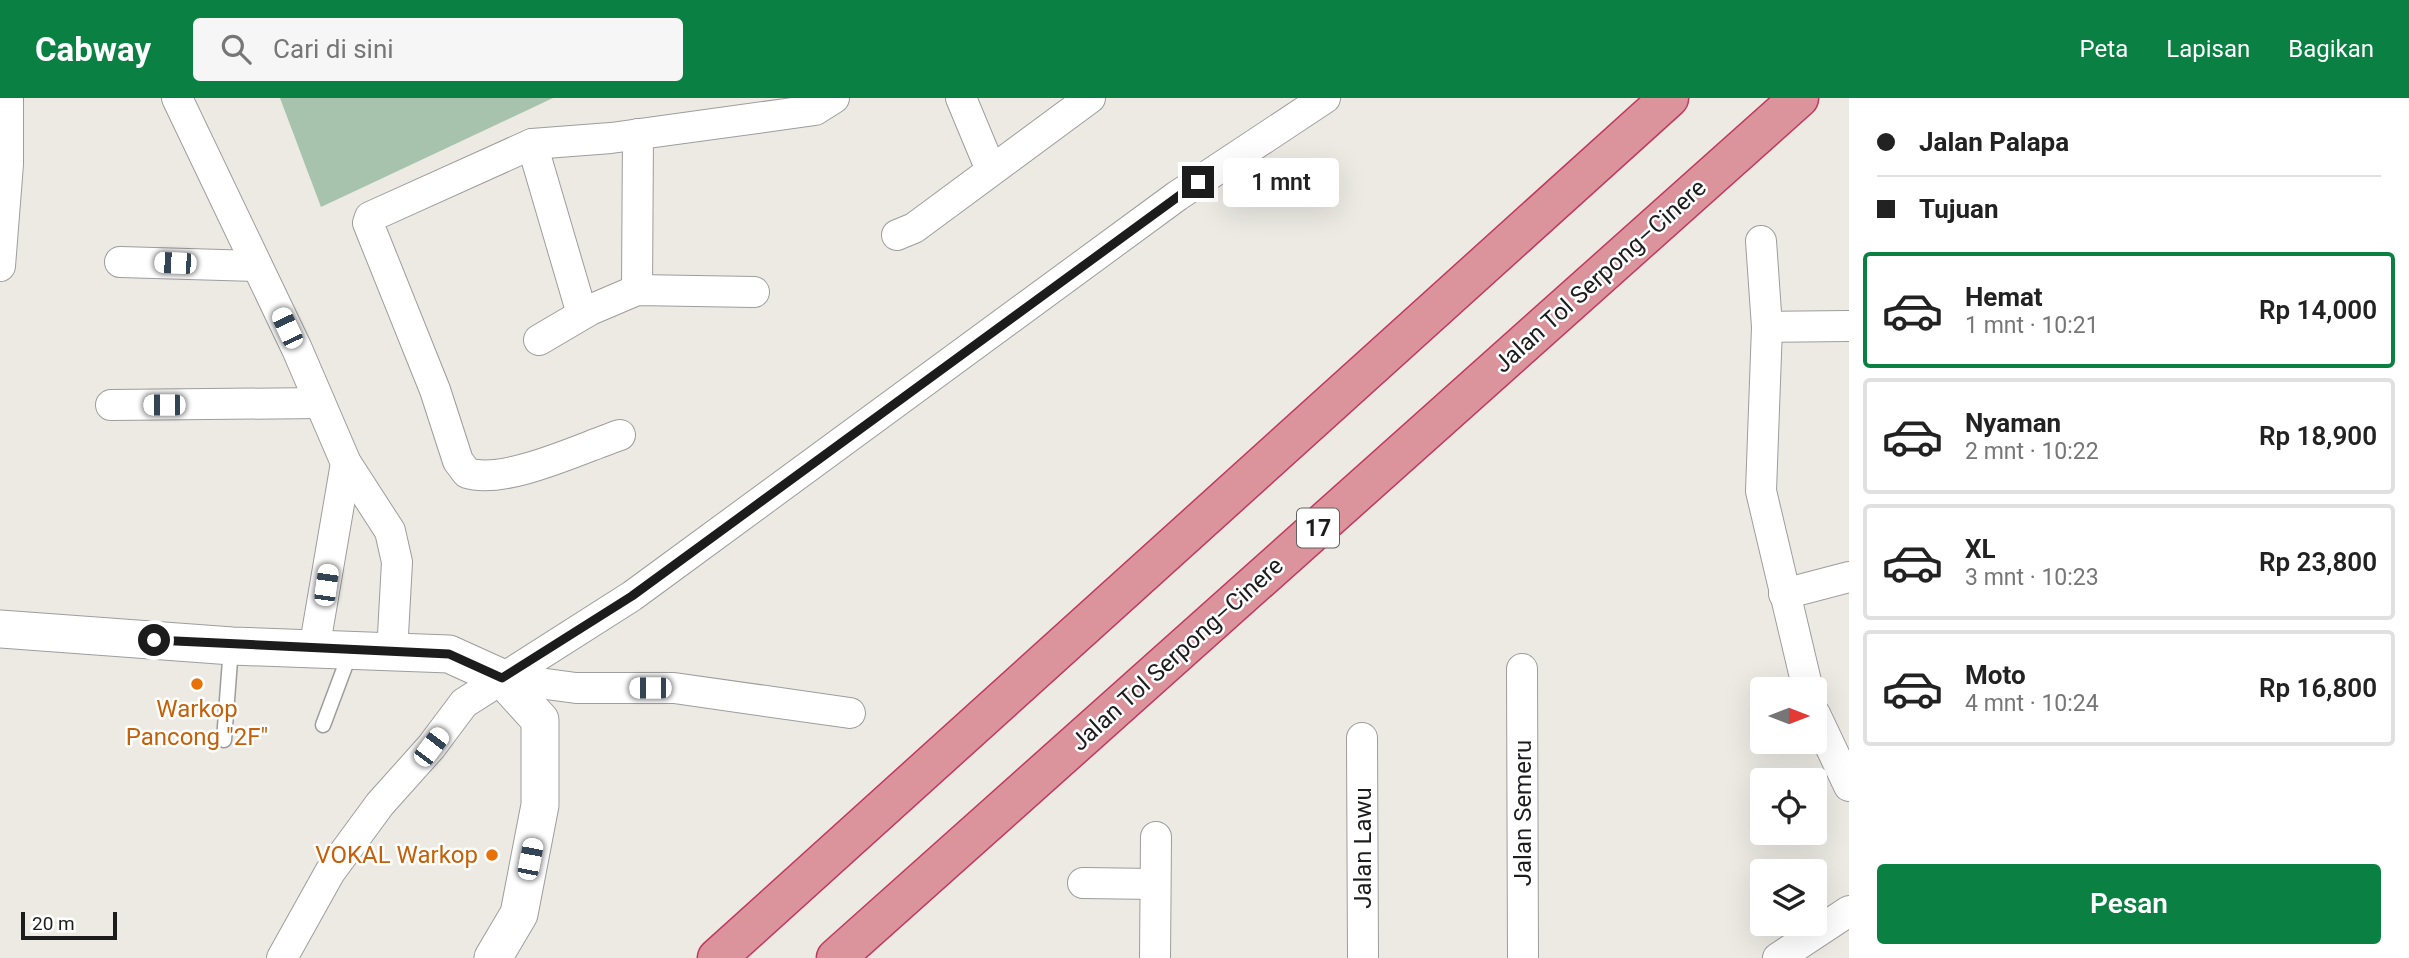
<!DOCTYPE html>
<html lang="id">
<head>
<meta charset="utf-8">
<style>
  body { margin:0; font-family:Roboto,sans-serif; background:#f6f6f6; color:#222; height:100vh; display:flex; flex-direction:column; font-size:26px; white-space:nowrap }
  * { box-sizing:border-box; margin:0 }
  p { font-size:23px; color:#767676 }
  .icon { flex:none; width:38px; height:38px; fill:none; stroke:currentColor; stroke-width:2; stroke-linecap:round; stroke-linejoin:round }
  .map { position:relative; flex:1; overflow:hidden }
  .details { display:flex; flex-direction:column; background:#fff; width:560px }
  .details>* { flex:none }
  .banner { display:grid; align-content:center; height:154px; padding:0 28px; background:#fff }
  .needle { width:46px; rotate:90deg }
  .buttons { position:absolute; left:1750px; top:579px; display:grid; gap:14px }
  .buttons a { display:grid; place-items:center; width:77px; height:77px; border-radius:7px; background:#fff; box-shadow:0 7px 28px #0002; font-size:35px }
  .scale { position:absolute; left:21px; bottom:18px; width:96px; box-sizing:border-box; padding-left:7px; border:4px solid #1c1c1c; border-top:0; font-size:19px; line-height:24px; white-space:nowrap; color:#1c1c1c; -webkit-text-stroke:5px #fff; paint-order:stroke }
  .end { position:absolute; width:32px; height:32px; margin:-16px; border:9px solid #1c1c1c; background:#fff; box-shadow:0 0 0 4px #fff }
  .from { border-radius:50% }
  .bubble { position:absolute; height:49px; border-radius:7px; background:#fff; box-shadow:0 7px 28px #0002; font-size:23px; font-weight:600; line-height:49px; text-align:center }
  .car { position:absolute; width:21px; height:42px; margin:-21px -10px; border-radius:9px; box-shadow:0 0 5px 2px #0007; background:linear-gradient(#fff 24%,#345 0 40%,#fff 0 76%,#345 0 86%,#fff 0) }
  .banner b { display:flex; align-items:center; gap:24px; height:66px; font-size:26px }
  .banner b+b { border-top:2px solid #e0e0e0 }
  .banner i { width:18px; height:18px; background:#222 }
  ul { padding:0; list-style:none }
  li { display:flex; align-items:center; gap:21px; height:116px; margin:0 14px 10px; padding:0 14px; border:4px solid #e0e0e0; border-radius:7px }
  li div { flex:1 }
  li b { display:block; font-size:26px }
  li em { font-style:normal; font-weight:600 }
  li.on { border-color:#0b8043 }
  li>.icon { width:63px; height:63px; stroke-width:1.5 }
  .primary-button { display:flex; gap:14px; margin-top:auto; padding:14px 28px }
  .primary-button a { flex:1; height:80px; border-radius:7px; background:#0b8043; color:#fff; font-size:28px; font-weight:600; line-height:80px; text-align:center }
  header { display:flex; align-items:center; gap:42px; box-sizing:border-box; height:98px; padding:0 35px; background:#0b8043; color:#fff }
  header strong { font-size:33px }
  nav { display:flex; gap:38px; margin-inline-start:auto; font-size:24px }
  .search { width:490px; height:63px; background:#f6f6f6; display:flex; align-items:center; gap:18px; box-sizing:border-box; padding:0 24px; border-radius:7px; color:#767676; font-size:26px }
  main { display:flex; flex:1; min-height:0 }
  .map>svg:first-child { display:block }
  .cemetery { fill:#a7c2ad }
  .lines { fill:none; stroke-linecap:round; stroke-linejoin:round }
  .service-casing { stroke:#9d9d9d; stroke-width:17 }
  .minor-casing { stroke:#9d9d9d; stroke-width:32 }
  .tertiary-casing { stroke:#9d9d9d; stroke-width:39 }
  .motorway-casing { stroke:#c2385f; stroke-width:41 }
  .service { stroke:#fff; stroke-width:14 }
  .minor { stroke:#fff; stroke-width:30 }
  .tertiary { stroke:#fff; stroke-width:37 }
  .motorway { stroke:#db939c; stroke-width:38 }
  .route { stroke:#1c1c1c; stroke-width:9 }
  .food-dot { fill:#e8710a; stroke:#fff; stroke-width:2.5 }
  .labels { text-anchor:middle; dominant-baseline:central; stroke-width:5; stroke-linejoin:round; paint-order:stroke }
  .shield { fill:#fff; stroke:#606060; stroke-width:2 }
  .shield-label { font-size:23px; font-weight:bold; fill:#1c1c1c }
  .street-label { font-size:24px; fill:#1c1c1c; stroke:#fff }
  .food-label { font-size:24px; fill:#c56008; stroke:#fff }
</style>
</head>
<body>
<header>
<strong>Cabway</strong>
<div class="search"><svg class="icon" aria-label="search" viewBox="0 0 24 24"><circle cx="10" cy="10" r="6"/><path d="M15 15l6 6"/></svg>Cari di sini</div>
<nav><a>Peta</a><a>Lapisan</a><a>Bagikan</a></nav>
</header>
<main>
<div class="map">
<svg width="1849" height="860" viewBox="0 0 1849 860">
  <rect width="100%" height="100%" fill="#eceae3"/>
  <path class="cemetery" d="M280 0H553L321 109Z"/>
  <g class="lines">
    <g class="service-casing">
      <g id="service">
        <path d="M323 627 350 555"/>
        <path d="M224 642 231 549"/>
      </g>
    </g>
    <g class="minor-casing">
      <g id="minor">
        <path d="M177 0 297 251 346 365 390 433 397 464 392 555"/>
        <path d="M961 0 991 72"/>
        <path d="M532 46 582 216"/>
        <path d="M897 137 914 130 1090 0"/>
        <path d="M1761 143 1767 229 1761 393 1808 592"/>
        <path d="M120 164 257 168"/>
        <path d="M0 168 8 66V0"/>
        <path d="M637 192 638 36"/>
        <path d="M1767 229 1849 228"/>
        <path d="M539 242 590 212 637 192 754 194"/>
        <path d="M111 307 320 305"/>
        <path d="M620 337C581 350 506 387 467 375L458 363 435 292 368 125 370 119 532 46 611 40 815 12 834 0"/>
        <path d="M1784 496 1849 479"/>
        <path d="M314 552 346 365"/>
        <path d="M1522 571 1523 860"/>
        <path d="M502 580 576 590H674L850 615"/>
        <path d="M1815 616 1849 688"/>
        <path d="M1362 640 1363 860"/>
        <path d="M1083 785 1155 786"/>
        <path d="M282 860 330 774 380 706 431 649 464 605 632 498 1177 98 1325 0"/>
        <path d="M1155 860 1156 739"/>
        <path d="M1778 860 1849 813"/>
      </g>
    </g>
    <g class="tertiary-casing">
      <path id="tertiary" d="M0 531 232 548 449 556 502 580 540 622V707L519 816 493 860"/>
    </g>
    <g class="motorway-casing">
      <g id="motorway">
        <path d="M717 860 1669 0"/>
        <path d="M836 860 1799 0"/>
      </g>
    </g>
    <use href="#service" class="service"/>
    <use href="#minor" class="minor"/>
    <use href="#tertiary" class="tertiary"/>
    <use href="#motorway" class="motorway"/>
  </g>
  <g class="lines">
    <path class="route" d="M154 542 449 556 502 580 632 498 1198 84"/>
  </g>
  <g class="food-dot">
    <circle cx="197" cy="586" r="7"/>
    <circle cx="492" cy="757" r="7"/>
  </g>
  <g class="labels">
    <rect class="shield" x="1297" y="410.5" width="42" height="39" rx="5"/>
    <g class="shield-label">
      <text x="1318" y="430">17</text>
    </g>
    <g class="street-label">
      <text transform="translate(1600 178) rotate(-42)">Jalan Tol Serpong–Cinere</text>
      <text transform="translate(1177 556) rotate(-42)">Jalan Tol Serpong–Cinere</text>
      <text transform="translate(1523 715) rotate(-90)">Jalan Semeru</text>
      <text transform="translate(1363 750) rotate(-90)">Jalan Lawu</text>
    </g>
    <g class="food-label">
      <text x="197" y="611">Warkop<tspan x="197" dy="28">Pancong "2F"</tspan></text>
      <text x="478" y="757" text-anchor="end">VOKAL Warkop</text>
    </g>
  </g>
</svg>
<div class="buttons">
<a><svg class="needle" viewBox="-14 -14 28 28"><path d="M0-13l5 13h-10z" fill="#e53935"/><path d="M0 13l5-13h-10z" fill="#767676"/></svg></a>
<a><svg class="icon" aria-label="locate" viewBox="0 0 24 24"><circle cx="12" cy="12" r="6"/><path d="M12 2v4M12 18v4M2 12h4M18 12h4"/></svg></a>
<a><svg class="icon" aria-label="layers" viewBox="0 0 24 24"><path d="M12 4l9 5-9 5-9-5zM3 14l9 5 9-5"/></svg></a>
</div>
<div class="scale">20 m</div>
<i class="end from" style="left:154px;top:542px"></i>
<i class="end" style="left:1198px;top:84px"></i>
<div class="bubble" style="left:1223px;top:60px;width:116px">1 mnt</div>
<i class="car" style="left:175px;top:165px;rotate:272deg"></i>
<i class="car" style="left:287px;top:230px;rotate:335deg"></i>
<i class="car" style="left:164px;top:307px;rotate:270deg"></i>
<i class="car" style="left:326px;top:487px;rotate:8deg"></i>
<i class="car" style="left:650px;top:590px;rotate:270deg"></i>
<i class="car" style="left:431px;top:649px;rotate:37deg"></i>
<i class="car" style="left:530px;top:761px;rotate:11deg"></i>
</div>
<section class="details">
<div class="banner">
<b><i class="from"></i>Jalan Palapa</b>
<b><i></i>Tujuan</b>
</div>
<ul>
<li class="on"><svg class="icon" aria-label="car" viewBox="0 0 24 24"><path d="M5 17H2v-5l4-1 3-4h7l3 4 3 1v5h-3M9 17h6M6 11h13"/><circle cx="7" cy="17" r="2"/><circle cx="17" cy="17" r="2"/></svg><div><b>Hemat</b><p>1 mnt · 10:21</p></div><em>Rp 14,000</em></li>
<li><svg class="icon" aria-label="car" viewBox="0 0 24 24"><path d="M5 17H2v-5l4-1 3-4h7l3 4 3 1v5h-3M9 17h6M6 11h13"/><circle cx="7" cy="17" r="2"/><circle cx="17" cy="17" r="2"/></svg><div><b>Nyaman</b><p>2 mnt · 10:22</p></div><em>Rp 18,900</em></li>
<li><svg class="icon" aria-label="car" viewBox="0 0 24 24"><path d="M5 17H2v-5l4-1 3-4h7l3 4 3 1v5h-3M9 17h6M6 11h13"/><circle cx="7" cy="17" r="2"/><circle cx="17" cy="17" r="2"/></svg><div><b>XL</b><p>3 mnt · 10:23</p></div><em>Rp 23,800</em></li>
<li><svg class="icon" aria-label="car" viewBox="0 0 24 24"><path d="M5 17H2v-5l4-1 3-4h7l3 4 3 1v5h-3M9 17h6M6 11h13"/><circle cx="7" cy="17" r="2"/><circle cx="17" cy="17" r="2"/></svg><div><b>Moto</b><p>4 mnt · 10:24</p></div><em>Rp 16,800</em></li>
</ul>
<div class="primary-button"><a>Pesan</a></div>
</section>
</main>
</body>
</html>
